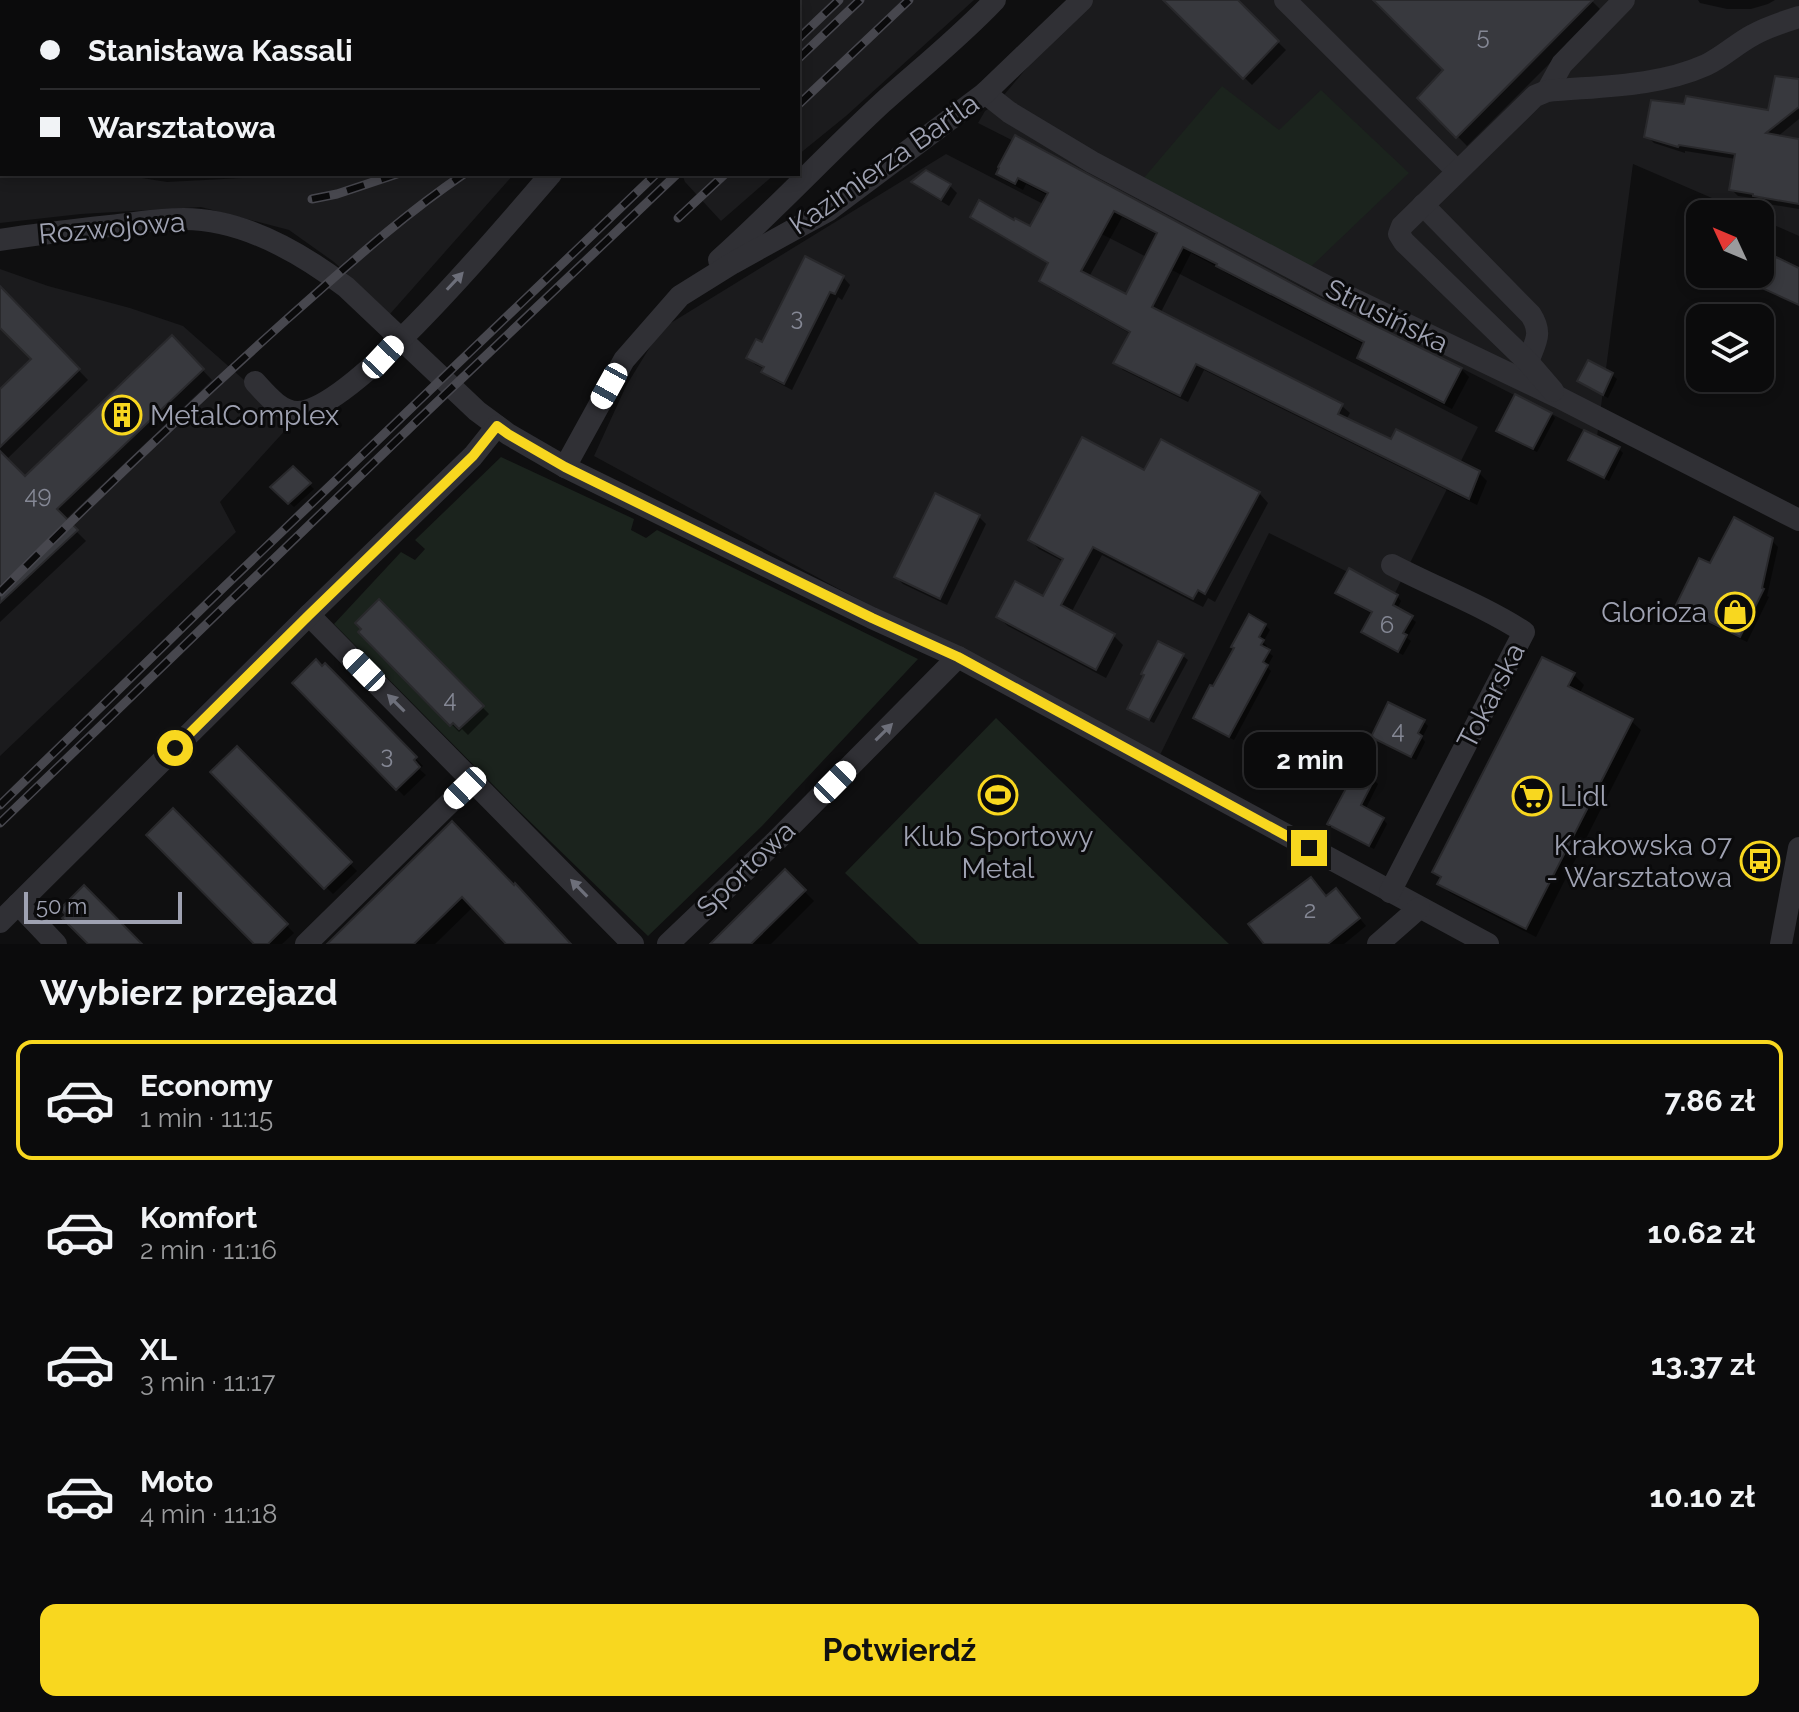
<!DOCTYPE html>
<html lang="pl">
<head>
<meta charset="utf-8">
<style>
  body { margin:0; font-family:Raleway,sans-serif; background:#141415; color:#f1f3f6; height:100vh; display:flex; flex-direction:column; font-size:30px; white-space:nowrap }
  * { box-sizing:border-box; margin:0 }
  p { font-size:26px; color:#9a9b9d }
  .icon { flex:none; width:44px; height:44px; fill:none; stroke:currentColor; stroke-width:2; stroke-linecap:round; stroke-linejoin:round }
  .map { position:relative; height:944px; overflow:hidden }
  .side { display:flex; flex-direction:column; background:#0b0b0c; flex:1 }
  .side>* { flex:none }
  .top-card { position:absolute; left:0px; top:0px; width:800px; height:176px; box-shadow:0 4px 12px #0003,0 0 0 2px #2b2b2d; display:grid; align-content:center; height:176px; padding:0 40px; background:#0b0b0c }
  .needle { width:52px; rotate:314deg }
  .fabs { position:absolute; left:1686px; top:200px; display:grid; gap:16px }
  .fabs a { display:grid; place-items:center; width:88px; height:88px; border-radius:16px; background:#0b0b0c; box-shadow:0 4px 12px #0003,0 0 0 2px #2b2b2d; font-size:40px }
  .scale { position:absolute; left:24px; bottom:20px; width:158px; box-sizing:border-box; padding-left:8px; border:4px solid #9fa2b2; border-top:0; font-size:22px; line-height:28px; white-space:nowrap; color:#9fa2b2; -webkit-text-stroke:6px #0a0a0b; paint-order:stroke }
  .end { position:absolute; width:36px; height:36px; margin:-18px; border:10px solid #f8d71f; background:#111; box-shadow:0 0 0 4px #111 }
  .from { border-radius:50% }
  .bubble { position:absolute; height:56px; border-radius:16px; background:#0b0b0c; box-shadow:0 4px 12px #0003,0 0 0 2px #2b2b2d; font-size:26px; font-weight:700; line-height:56px; text-align:center }
  .car { position:absolute; width:24px; height:48px; margin:-24px -12px; border-radius:10px; box-shadow:0 0 6px 2px #0007; background:linear-gradient(#fff 24%,#345 0 40%,#fff 0 76%,#345 0 86%,#fff 0) }
  .top-card b { display:flex; align-items:center; gap:28px; height:76px; font-size:30px }
  .top-card b+b { border-top:2px solid #2b2b2d }
  .top-card i { width:20px; height:20px; background:#f1f3f6 }
  ul { padding:0; list-style:none }
  li { display:flex; align-items:center; gap:24px; height:120px; margin:0 16px 12px; padding:0 24px; border:4px solid transparent; border-radius:16px }
  li div { flex:1 }
  li b { display:block; font-size:30px }
  li em { font-style:normal; font-weight:700 }
  li.on { border-color:#f8d71f }
  li>.icon { width:72px; height:72px; stroke-width:1.5 }
  h2 { padding:0 40px; font-size:36px; line-height:96px }
  .action { display:flex; gap:16px; margin-top:auto; padding:16px 40px }
  .action a { flex:1; height:92px; border-radius:16px; background:#f8d71f; color:#111; font-size:32px; font-weight:700; line-height:92px; text-align:center }
  .map>svg:first-child { display:block }
  .built { fill:#1b1b1d }
  .green { fill:#1b231d }
  .shadow { fill:#0007; fill-rule:evenodd }
  .building { fill:#38393e; stroke:#29292c; stroke-width:2; fill-rule:evenodd }
  .lines { fill:none; stroke-linecap:round; stroke-linejoin:round }
  .minor { stroke:#303035; stroke-width:22 }
  .rail-casing { stroke:#47474e; stroke-width:9 }
  .rail { stroke:#0a0a0b; stroke-width:6; stroke-dasharray:18; stroke-linecap:butt }
  .oneway { fill:#6d6f7a }
  .route { stroke:#f8d71f; stroke-width:10 }
  .labels { text-anchor:middle; dominant-baseline:central; stroke-width:6; stroke-linejoin:round; paint-order:stroke }
  .number-label { font-size:24px; fill:#858895 }
  .street-label { font-size:28px; fill:#9fa2b2; stroke:#0a0a0b }
  .poi-label { font-size:28px; fill:#9fa2b2; stroke:#0a0a0b; text-anchor:start }
</style>
</head>
<body>
<div class="map">
<svg width="1799" height="944" viewBox="0 0 1799 944">
  <rect width="100%" height="100%" fill="#0f0f10"/>
  <g class="built">
    <path d="M12 0H157L130 2H14Z"/>
    <path d="M577 0H974L846 116 798 155V2H578Z"/>
    <path d="M1093 0H1799V236L1760 219V214H1749L1633 164 1597 437 978 123 985 111 998 102 1052 38Z"/>
    <path d="M946 154 1478 427 1394 595 1269 533 1160 755 837 588 594 456 626 386 661 329Z"/>
    <path d="M0 155H2V174H117L167 182 314 174H514L390 314 334 262 289 230 201 207 81 214 0 223Z"/>
    <path d="M682 174H775L721 221 685 182Z"/>
    <path d="M0 269 48 286 130 308 183 326 243 379 290 425 220 502 236 532 0 756Z"/>
  </g>
  <g class="green">
    <path d="M1222 86 1279 130 1321 90 1409 173 1295 282 1131 193Z"/>
    <path d="M501 457 634 519 631 530 646 538 657 530 918 659 762 826 648 936 519 811 334 624 401 552 415 560 425 549 415 540Z"/>
    <path d="M996 718 1229 944H919L845 873Z"/>
  </g>
  <g class="shadow">
    <path d="M1165 0H1239L1237 2 1286 50 1252 85Z"/>
    <path d="M1375 0H1591L1602 11 1467 146 1420 98 1446 70Z"/>
    <path d="M1698 0H1775L1768 4 1751 9H1727L1700 3Z"/>
    <path d="M1799 75V119L1777 137 1799 141V209L1762 203 1759 199 1738 196 1731 189 1736 159 1685 151V153L1654 143 1647 136 1769 112 1798 81Z"/>
    <path d="M1015 138 1321 301 1461 369 1469 377 1452 409 1367 365 1359 357 1365 345 1226 273 1221 269 1191 253 1160 314 1342 406 1350 413 1346 420 1392 442 1479 473 1487 481 1477 505 1204 370 1188 402 1123 370 1116 362 1131 334 1049 288 1042 280 1050 265 980 224 973 217 1031 229 1049 196 1026 184 1023 190 1006 181 999 174ZM1122 217 1158 235 1126 296 1089 277Z"/>
    <path d="M914 182 950 186 957 193 949 206 921 189Z"/>
    <path d="M843 277 850 285 842 300 838 297 792 390 771 379 764 372 765 369 756 365 748 358Z"/>
    <path d="M0 289 88 380 6 460 25 479 172 338 212 380 65 520 86 541 0 622V392L33 359 0 325Z"/>
    <path d="M1612 375 1617 379 1608 398 1584 385 1579 381Z"/>
    <path d="M1551 414 1555 418 1537 452 1502 435 1498 431Z"/>
    <path d="M1618 448 1623 453 1609 481 1575 464 1570 459Z"/>
    <path d="M293 469 314 489 294 507 273 487Z"/>
    <path d="M1145 473 1259 493 1268 503 1215 602 1208 598 1203 607 1102 555 1071 613 1113 635 1123 645 1106 678 1008 626 998 617 1044 599 1064 562 1039 549 1030 540Z"/>
    <path d="M935 496 979 517 986 524 947 605 903 584 896 577Z"/>
    <path d="M1771 540 1778 547 1767 596 1769 597 1747 642 1684 611 1678 605 1710 566Z"/>
    <path d="M1338 593 1397 596 1401 601 1397 609 1416 622 1407 638 1411 641 1403 655 1368 636 1363 632 1373 614 1342 598Z"/>
    <path d="M379 602 489 714 468 735 462 729 459 732 361 632Z"/>
    <path d="M1265 625 1270 630 1263 642 1267 646 1265 650 1273 656 1267 667 1271 671 1234 740 1200 722 1195 718 1214 689Z"/>
    <path d="M1159 644 1183 656 1188 660 1154 723 1134 713 1130 708Z"/>
    <path d="M325 666 423 766 419 769 426 775 404 796 295 683Z"/>
    <path d="M1574 675 1584 685 1579 694 1631 721 1641 730 1536 937 1450 893 1440 884 1442 879 1434 872Z"/>
    <path d="M1424 722 1428 726 1422 738 1425 742 1416 760 1378 741 1374 736Z"/>
    <path d="M237 749 357 871 333 894 213 772Z"/>
    <path d="M1374 780 1378 784 1365 810 1383 819 1387 824 1374 849 1334 828Z"/>
    <path d="M173 810 294 933 282 944H256Z"/>
    <path d="M452 824 570 944H509L474 906 435 944H329Z"/>
    <path d="M785 872 814 901 771 944H713Z"/>
    <path d="M1327 898H1343L1366 926 1344 944H1267Z"/>
  </g>
  <g class="building">
    <path d="M1163 0H1238L1279 41 1243 79Z"/>
    <path d="M1373 0H1593L1456 138 1417 98 1443 70Z"/>
    <path d="M1775 76 1799 79V107L1766 133 1799 139V204L1753 196V194L1729 190 1735 154 1679 145 1678 147 1644 137 1651 100 1684 104 1686 96 1768 110Z"/>
    <path d="M1015 135 1321 299 1462 368 1444 403 1357 358 1364 342 1216 266 1217 264 1183 247 1152 307 1343 404 1338 414 1391 439 1396 429 1480 471 1469 499 1196 364 1180 396 1113 363 1130 332 1039 281 1048 263 970 217 979 200 1014 220 1015 218 1030 226 1048 193 1018 178 1015 184 996 174 999 168 998 167ZM1114 211 1157 233 1126 294 1081 271Z"/>
    <path d="M926 170 951 184 941 200 911 182Z"/>
    <path d="M805 256 844 276 835 294 830 292 784 384 761 372 764 367 746 358 756 339 762 342Z"/>
    <path d="M1776 257 1799 268V305L1762 288Z"/>
    <path d="M0 286 80 369 0 447V389L31 359 0 328Z"/>
    <path d="M172 335 204 369 57 509 78 530 0 603V451L25 476Z"/>
    <path d="M1588 360 1613 373 1603 395 1577 381Z"/>
    <path d="M1515 394 1552 413 1533 449 1496 431Z"/>
    <path d="M1584 430 1620 447 1604 478 1568 460Z"/>
    <path d="M1082 437 1144 470 1161 439 1260 492 1205 594 1198 590 1193 599 1093 547 1061 605 1115 634 1096 670 996 617 1015 581 1043 596 1063 559 1028 540Z"/>
    <path d="M293 466 311 483 288 504 270 487Z"/>
    <path d="M935 493 980 515 940 599 894 577Z"/>
    <path d="M1734 517 1773 538 1762 588 1764 589 1740 637 1676 605 1699 558 1710 563Z"/>
    <path d="M1349 568 1398 595 1393 605 1413 616 1403 633 1407 635 1398 652 1361 632 1372 612 1335 593Z"/>
    <path d="M379 599 484 706 459 729 453 723 450 726 358 632 361 629 355 623Z"/>
    <path d="M1249 614 1266 624 1259 637 1264 640 1261 645 1270 650 1263 662 1268 665 1229 737 1193 718 1210 685 1213 686 1234 648 1231 647Z"/>
    <path d="M1158 641 1184 654 1149 720 1127 709 1144 675 1141 674Z"/>
    <path d="M1542 657 1575 673 1568 686 1633 719 1526 929 1437 884 1441 877 1432 872Z"/>
    <path d="M316 659 322 666 325 663 417 757 414 760 420 767 396 790 292 683Z"/>
    <path d="M1388 702 1425 720 1418 733 1422 736 1411 757 1371 737Z"/>
    <path d="M237 746 352 862 324 889 210 772Z"/>
    <path d="M1357 768 1375 778 1361 805 1384 818 1369 846 1327 824Z"/>
    <path d="M173 808 288 924 268 944H254L146 835Z"/>
    <path d="M452 821 514 885 515 883 571 944H506L462 897 414 944H327Z"/>
    <path d="M785 869 806 890 751 944H710Z"/>
    <path d="M1311 877 1326 896 1336 888 1360 918 1328 944H1264L1248 924Z"/>
    <path d="M84 885 142 944H88L62 918 66 915 60 909Z"/>
  </g>
  <g class="lines">
    <g class="minor">
      <path d="M311 0 312 2"/>
      <path d="M571 0V2"/>
      <path d="M1285 0 1457 171"/>
      <path d="M399 2 443 0"/>
      <path d="M0 10 2 13"/>
      <path d="M0 50 2 48"/>
      <path d="M1547 91 1562 64 1624 0"/>
      <path d="M985 93 1009 112 1092 162 1328 287 1558 397 1799 520"/>
      <path d="M1423 205 1531 315C1543 334 1535 342 1528 362"/>
      <path d="M0 240C37 234 73 230 110 226 134 223 159 219 184 219 243 219 300 252 346 287L477 411 508 434 565 467 872 618 958 657 1488 944"/>
      <path d="M719 260C775 210 827 154 882 103 920 69 960 37 995 0"/>
      <path d="M255 382C266 394 281 413 299 412 356 407 509 222 551 174"/>
      <path d="M1553 391 1528 362 1404 242 1399 234 1402 226 1535 96 1547 91C1599 86 1657 87 1706 65 1723 57 1736 44 1753 35 1767 27 1783 22 1799 17"/>
      <path d="M565 467 624 360 680 296 733 263 829 210 985 93 1082 0"/>
      <path d="M309 615 633 944"/>
      <path d="M1390 892 1524 632C1482 605 1436 588 1392 565"/>
      <path d="M18 904 56 944"/>
      <path d="M0 922 309 615 473 456 497 426"/>
      <path d="M306 944 473 780"/>
      <path d="M668 944 775 842 958 657"/>
      <path d="M1378 944 1419 908"/>
      <path d="M1781 944 1799 848"/>
    </g>
    <g class="rail-casing">
      <g id="rail">
        <path d="M705 2 708 0"/>
        <path d="M753 2 757 0"/>
        <path d="M798 39 839 0"/>
        <path d="M798 59 860 0"/>
        <path d="M798 105 909 0"/>
        <path d="M0 135H2"/>
        <path d="M312 199 337 194 397 174"/>
        <path d="M678 218 725 174"/>
        <path d="M0 592C93 499 188 408 286 320 343 270 400 217 464 174"/>
        <path d="M0 805 223 588 656 174"/>
        <path d="M0 823 416 422 677 174"/>
      </g>
    </g>
    <use href="#rail" class="rail"/>
  </g>
  <defs><path id="oneway-solid" d="M-6-.8H1V-3.2L6.5 0L1 3.2V.8H-6Z" transform="scale(2)"/></defs>
  <g class="oneway">
    <use href="#oneway-solid" transform="translate(455 281) rotate(-47)"/>
    <use href="#oneway-solid" transform="translate(396 703) rotate(-135)"/>
    <use href="#oneway-solid" transform="translate(884 732) rotate(-45)"/>
    <use href="#oneway-solid" transform="translate(579 888) rotate(-134)"/>
  </g>
  <g class="lines">
    <path class="route" d="M175 748 309 615 473 456 497 426 508 434 565 467 872 618 958 657 1309 848"/>
  </g>
  <defs>
    <g id="building-ring" transform="scale(2)"><circle r="9.5" fill="#0a0a0b" stroke="#f8d71f" stroke-width="1.5"/><path d="M-4-6H4V6H1V3H-1V6H-4ZM-2.5-4.3h1.7v1.8h-1.7ZM.8-4.3h1.7v1.8H.8ZM-2.5-1h1.7V.8h-1.7ZM.8-1h1.7V.8H.8Z" fill="#f8d71f"/></g>
    <g id="shop-ring" transform="scale(2)"><circle r="9.5" fill="#0a0a0b" stroke="#f8d71f" stroke-width="1.5"/><path d="M-5-2.5h2.3a2.7 3.5 0 0 1 5.4 0H5L5.5 6h-11ZM-1.5-2.5h3a1.5 2.3 0 0 0-3 0Z" fill="#f8d71f"/></g>
    <g id="stadium-ring" transform="scale(2)"><circle r="9.5" fill="#0a0a0b" stroke="#f8d71f" stroke-width="1.5"/><path d="M0-5a6.5 5 0 1 0 0 10a6.5 5 0 1 0 0-10ZM-3.5-1.8h7v3.6h-7Z" fill="#f8d71f"/></g>
    <g id="supermarket-ring" transform="scale(2)"><circle r="9.5" fill="#0a0a0b" stroke="#f8d71f" stroke-width="1.5"/><path d="M-6-5.5h2.5l.6 2H6L4.5 2H-2.5L-4.4-4H-6ZM-1.5 3.2a1.3 1.3 0 1 0 .1 0ZM3 3.2a1.3 1.3 0 1 0 .1 0Z" fill="#f8d71f"/></g>
    <g id="bus-ring" transform="scale(2)"><circle r="9.5" fill="#0a0a0b" stroke="#f8d71f" stroke-width="1.5"/><path d="M-5-6H5V4H4V6H2V4H-2V6H-4V4H-5ZM-3.5-4V0h7V-4ZM-3.5 1.2v1.5H-2V1.2ZM2 1.2v1.5H3.5V1.2Z" fill="#f8d71f"/></g>
  </defs>
  <g fill-rule="evenodd">
    <use href="#building-ring" x="122" y="415"/>
    <use href="#shop-ring" x="1735" y="612"/>
    <use href="#stadium-ring" x="998" y="795"/>
    <use href="#supermarket-ring" x="1532" y="796"/>
    <use href="#bus-ring" x="1760" y="861"/>
  </g>
  <g class="labels">
    <g class="number-label">
      <text x="1483" y="35">5</text>
      <text x="797" y="316">3</text>
      <text x="38" y="494">49</text>
      <text x="1387" y="624">6</text>
      <text x="450" y="698">4</text>
      <text x="1398" y="729">4</text>
      <text x="387" y="754">3</text>
      <text x="1310" y="909">2</text>
    </g>
    <g class="street-label">
      <text transform="translate(884 164) rotate(-35)">Kazimierza Bartla</text>
      <text transform="translate(112 228) rotate(-5)">Rozwojowa</text>
      <text transform="translate(1387 316) rotate(26)">Strusińska</text>
      <text transform="translate(1491 696) rotate(-63)">Tokarska</text>
      <text transform="translate(746 869) rotate(-44)">Sportowa</text>
    </g>
    <g class="poi-label">
      <text x="150" y="415">MetalComplex</text>
      <text x="1707" y="612" text-anchor="end">Glorioza</text>
      <text x="1560" y="796">Lidl</text>
      <text x="998" y="836" text-anchor="middle">Klub Sportowy<tspan x="998" dy="32">Metal</tspan></text>
      <text x="1732" y="845" text-anchor="end">Krakowska 07<tspan x="1732" dy="32">- Warsztatowa</tspan></text>
    </g>
  </g>
</svg>
<div class="fabs">
<a><svg class="needle" viewBox="-14 -14 28 28"><path d="M0-13l5 13h-10z" fill="#e53935"/><path d="M0 13l5-13h-10z" fill="#9a9b9d"/></svg></a>
<a><svg class="icon" aria-label="layers" viewBox="0 0 24 24"><path d="M12 4l9 5-9 5-9-5zM3 14l9 5 9-5"/></svg></a>
</div>
<div class="scale">50 m</div>
<i class="end from" style="left:175px;top:748px"></i>
<i class="end" style="left:1309px;top:848px"></i>
<div class="bubble" style="left:1244px;top:732px;width:132px">2 min</div>
<i class="car" style="left:383px;top:357px;rotate:43deg"></i>
<i class="car" style="left:609px;top:386px;rotate:209deg"></i>
<i class="car" style="left:364px;top:670px;rotate:315deg"></i>
<i class="car" style="left:835px;top:782px;rotate:45deg"></i>
<i class="car" style="left:465px;top:788px;rotate:226deg"></i>
<div class="top-card">
<b><i class="from"></i>Stanisława Kassali</b>
<b><i></i>Warsztatowa</b>
</div>
</div>
<section class="side">
<h2>Wybierz przejazd</h2>
<ul>
<li class="on"><svg class="icon" aria-label="car" viewBox="0 0 24 24"><path d="M5 17H2v-5l4-1 3-4h7l3 4 3 1v5h-3M9 17h6M6 11h13"/><circle cx="7" cy="17" r="2"/><circle cx="17" cy="17" r="2"/></svg><div><b>Economy</b><p>1 min · 11:15</p></div><em>7.86 zł</em></li>
<li><svg class="icon" aria-label="car" viewBox="0 0 24 24"><path d="M5 17H2v-5l4-1 3-4h7l3 4 3 1v5h-3M9 17h6M6 11h13"/><circle cx="7" cy="17" r="2"/><circle cx="17" cy="17" r="2"/></svg><div><b>Komfort</b><p>2 min · 11:16</p></div><em>10.62 zł</em></li>
<li><svg class="icon" aria-label="car" viewBox="0 0 24 24"><path d="M5 17H2v-5l4-1 3-4h7l3 4 3 1v5h-3M9 17h6M6 11h13"/><circle cx="7" cy="17" r="2"/><circle cx="17" cy="17" r="2"/></svg><div><b>XL</b><p>3 min · 11:17</p></div><em>13.37 zł</em></li>
<li><svg class="icon" aria-label="car" viewBox="0 0 24 24"><path d="M5 17H2v-5l4-1 3-4h7l3 4 3 1v5h-3M9 17h6M6 11h13"/><circle cx="7" cy="17" r="2"/><circle cx="17" cy="17" r="2"/></svg><div><b>Moto</b><p>4 min · 11:18</p></div><em>10.10 zł</em></li>
</ul>
<div class="action"><a>Potwierdź</a></div>
</section>
</body>
</html>
